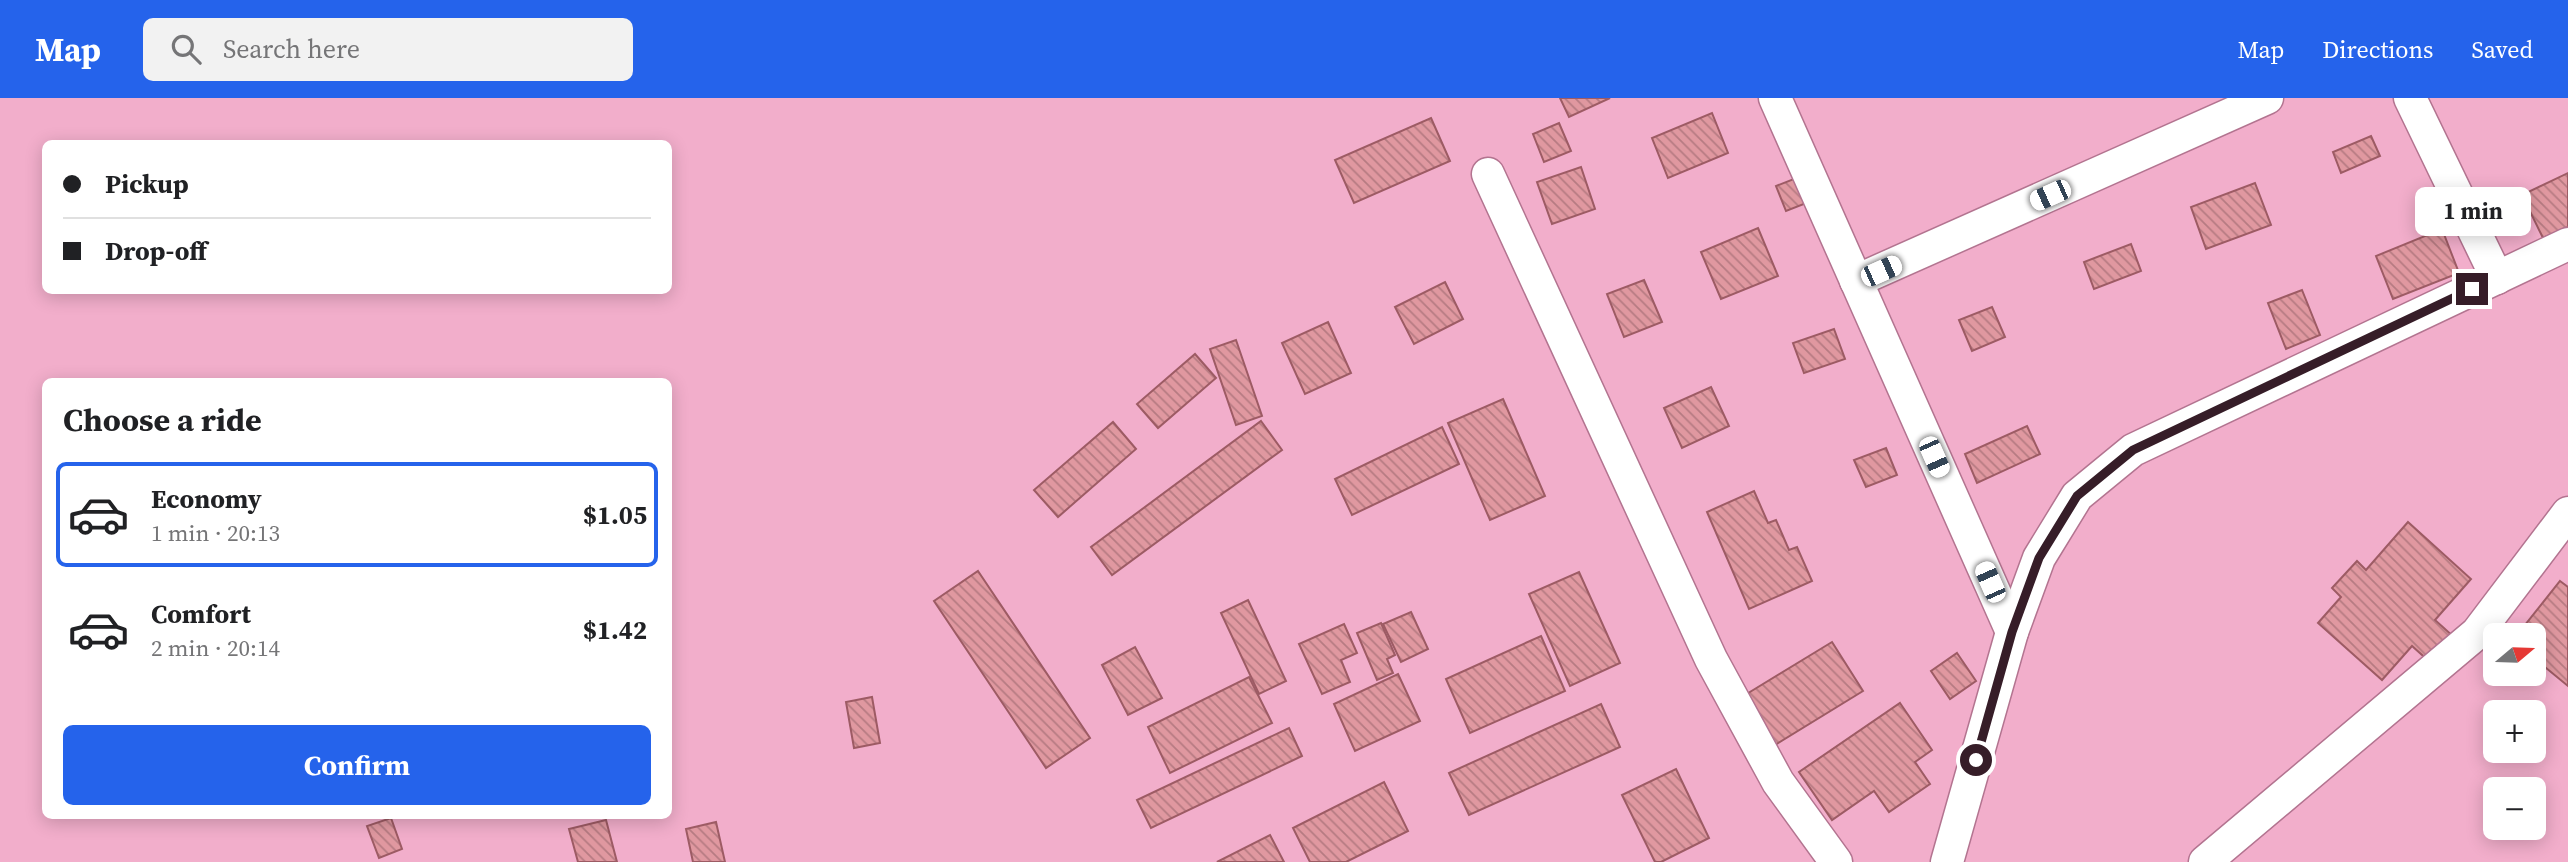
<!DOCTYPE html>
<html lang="en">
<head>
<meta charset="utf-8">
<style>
  body { margin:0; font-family:"Source Serif 4",serif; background:#f2f2f2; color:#202124; height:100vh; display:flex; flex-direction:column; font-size:26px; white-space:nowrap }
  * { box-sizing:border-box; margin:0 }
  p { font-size:23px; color:#757577 }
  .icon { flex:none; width:38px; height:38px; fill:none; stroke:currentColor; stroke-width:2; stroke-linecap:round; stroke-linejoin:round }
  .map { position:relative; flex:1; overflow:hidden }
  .sheet { position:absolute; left:42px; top:280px; width:630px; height:441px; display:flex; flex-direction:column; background:#fff; border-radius:10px; box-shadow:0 4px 18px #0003 }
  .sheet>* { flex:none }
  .guide { position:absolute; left:42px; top:42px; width:630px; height:154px; border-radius:10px; box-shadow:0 4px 18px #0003; display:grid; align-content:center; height:154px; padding:0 21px; background:#fff }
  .needle { width:46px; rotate:71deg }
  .controls { position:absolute; left:2483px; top:525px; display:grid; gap:14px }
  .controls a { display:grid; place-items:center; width:63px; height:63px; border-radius:10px; background:#fff; box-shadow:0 4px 18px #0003; font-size:35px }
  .end { position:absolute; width:32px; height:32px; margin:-16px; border:9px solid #361d28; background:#fff; box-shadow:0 0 0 4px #fff }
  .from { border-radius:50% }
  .bubble { position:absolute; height:49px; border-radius:10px; background:#fff; box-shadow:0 4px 18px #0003; font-size:23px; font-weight:700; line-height:49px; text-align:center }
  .car { position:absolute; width:21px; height:42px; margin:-21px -10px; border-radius:9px; box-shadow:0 0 5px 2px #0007; background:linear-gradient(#fff 24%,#345 0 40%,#fff 0 76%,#345 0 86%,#fff 0) }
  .guide b { display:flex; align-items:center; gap:24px; height:66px; font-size:26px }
  .guide b+b { border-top:2px solid #e0e0e0 }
  .guide i { width:18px; height:18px; background:#202124 }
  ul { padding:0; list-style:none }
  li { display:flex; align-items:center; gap:21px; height:105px; margin:0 14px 10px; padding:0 7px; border:4px solid transparent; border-radius:10px }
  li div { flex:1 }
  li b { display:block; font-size:26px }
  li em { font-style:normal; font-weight:700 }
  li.selected { border-color:#2563eb }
  li>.icon { width:63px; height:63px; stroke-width:1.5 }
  h2 { padding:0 21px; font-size:32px; line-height:84px }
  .action { display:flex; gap:14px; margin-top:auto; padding:14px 21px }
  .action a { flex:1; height:80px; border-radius:10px; background:#2563eb; color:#fff; font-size:28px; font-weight:700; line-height:80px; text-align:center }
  header { display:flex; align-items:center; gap:42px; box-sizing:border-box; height:98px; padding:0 35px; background:#2563eb; color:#fff }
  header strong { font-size:33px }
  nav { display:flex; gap:38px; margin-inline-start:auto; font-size:24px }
  .search { width:490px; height:63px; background:#f2f2f2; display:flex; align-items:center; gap:18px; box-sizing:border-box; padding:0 24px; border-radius:10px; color:#757577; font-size:26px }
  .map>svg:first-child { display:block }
  .building { fill:url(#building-back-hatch); stroke:#9d5b64; stroke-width:2 }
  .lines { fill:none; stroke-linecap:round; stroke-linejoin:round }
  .street-casing { stroke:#b37490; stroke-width:35 }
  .street { stroke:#fff; stroke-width:32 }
  .route { stroke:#361d28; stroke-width:9 }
</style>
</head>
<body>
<header>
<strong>Map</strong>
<div class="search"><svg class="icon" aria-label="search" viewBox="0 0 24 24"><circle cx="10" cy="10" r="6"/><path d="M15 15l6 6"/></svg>Search here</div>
<nav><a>Map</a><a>Directions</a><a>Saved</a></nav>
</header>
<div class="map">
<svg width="2568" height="764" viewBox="0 0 2568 764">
  <defs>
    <pattern id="building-back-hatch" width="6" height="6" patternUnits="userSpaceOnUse" patternTransform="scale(1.75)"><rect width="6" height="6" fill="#e098a0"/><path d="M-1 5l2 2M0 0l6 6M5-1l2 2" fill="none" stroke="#b67b82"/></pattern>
  </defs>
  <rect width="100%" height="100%" fill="#f2aecb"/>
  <g class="building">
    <path d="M1560 0H1610L1569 19Z"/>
    <path d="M1712 15 1728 55 1668 80 1652 40Z"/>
    <path d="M1431 20 1450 63 1354 105 1335 62Z"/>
    <path d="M1559 25 1571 53 1544 64 1533 36Z"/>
    <path d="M2371 38 2380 58 2341 75 2333 54Z"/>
    <path d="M1581 69 1595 111 1552 126 1537 84Z"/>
    <path d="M2568 75V129L2543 140 2522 97Z"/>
    <path d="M1799 79 1809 104 1786 113 1776 88Z"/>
    <path d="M2255 85 2271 127 2206 151 2191 109Z"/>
    <path d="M1758 130 1778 178 1721 201 1701 154Z"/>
    <path d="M2442 131 2459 175 2393 201 2376 158Z"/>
    <path d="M2131 146 2141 173 2094 191 2084 164Z"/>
    <path d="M1644 182 1662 224 1624 239 1607 196Z"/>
    <path d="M1445 184 1463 221 1414 246 1395 209Z"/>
    <path d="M2302 192 2320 237 2286 251 2268 205Z"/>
    <path d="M1992 209 2005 239 1972 253 1959 222Z"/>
    <path d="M1328 224 1351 275 1305 296 1282 245Z"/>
    <path d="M1834 231 1845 261 1804 275 1793 245Z"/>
    <path d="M1236 242 1262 318 1236 327 1210 251Z"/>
    <path d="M1195 256 1216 280 1158 330 1137 306Z"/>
    <path d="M1711 289 1729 328 1682 350 1664 310Z"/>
    <path d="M1503 301 1545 398 1490 422 1448 325Z"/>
    <path d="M1261 323 1282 352 1112 477 1091 449Z"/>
    <path d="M1113 324 1136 351 1058 419 1034 392Z"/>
    <path d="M2027 328 2040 356 1977 385 1965 356Z"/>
    <path d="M1442 329 1459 366 1352 417 1335 381Z"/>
    <path d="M1886 350 1897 377 1866 389 1854 362Z"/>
    <path d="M1754 393 1768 425 1776 422 1789 452 1797 449 1812 483 1749 511 1707 414Z"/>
    <path d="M2408 424 2471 481 2435 522 2455 540 2431 565 2412 548 2382 582 2318 525 2341 499 2332 490 2357 463 2366 472Z"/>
    <path d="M978 473 1090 640 1046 670 934 503Z"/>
    <path d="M1579 474 1620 565 1570 588 1529 496Z"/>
    <path d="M2560 483 2568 489V588L2534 560V537H2517Z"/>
    <path d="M1248 502 1286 583 1259 596 1221 515Z"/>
    <path d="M1411 514 1428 551 1401 564 1383 526Z"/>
    <path d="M1381 525 1395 557 1387 561 1393 575 1377 582 1357 535Z"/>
    <path d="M1344 526 1357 555 1341 562 1350 584 1322 596 1299 546Z"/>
    <path d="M1541 538 1565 593 1470 635 1446 581Z"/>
    <path d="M1832 544 1863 593 1775 647 1745 597Z"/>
    <path d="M1135 549 1162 600 1128 617 1102 567Z"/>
    <path d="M1957 555 1976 583 1950 601 1931 573Z"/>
    <path d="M1398 576 1420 623 1355 653 1334 606Z"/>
    <path d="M1249 579 1272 625 1170 675 1148 629Z"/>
    <path d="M872 599 880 645 854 650 846 604Z"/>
    <path d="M1900 605 1932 652 1915 664 1930 686 1889 714 1874 693 1832 722 1799 674Z"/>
    <path d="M1601 606 1620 649 1469 717 1449 675Z"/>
    <path d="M1289 630 1302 658 1151 730 1137 702Z"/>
    <path d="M1676 671 1709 740 1661 764H1655L1622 697Z"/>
    <path d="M1384 684 1408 733 1346 764H1310L1293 730Z"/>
    <path d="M391 720 402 751 379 760 367 728Z"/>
    <path d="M606 722 617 764H578L569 731Z"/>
    <path d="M716 724 725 764H693L686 731Z"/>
    <path d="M1270 737 1284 764H1217Z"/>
  </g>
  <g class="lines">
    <g class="street-casing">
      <g id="street">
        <path d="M1775 0 2012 534"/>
        <path d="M2410 0 2497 180"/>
        <path d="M1488 76 1711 561 1778 684 1836 764"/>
        <path d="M1856 183 2267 0"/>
        <path d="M1947 764 2012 534 2039 460 2077 398 2133 352 2568 146"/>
        <path d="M2205 764 2477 535 2568 415"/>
      </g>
    </g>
    <use href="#street" class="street"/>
  </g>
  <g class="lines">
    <path class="route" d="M1976 662 2012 534 2039 460 2077 398 2133 352 2472 191"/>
  </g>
</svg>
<div class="controls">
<a><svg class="needle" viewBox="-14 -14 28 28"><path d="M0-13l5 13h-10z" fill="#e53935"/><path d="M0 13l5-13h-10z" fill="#757577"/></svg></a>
<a>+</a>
<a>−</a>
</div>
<i class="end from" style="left:1976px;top:662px"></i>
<i class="end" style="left:2472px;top:191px"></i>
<div class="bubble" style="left:2415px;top:89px;width:116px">1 min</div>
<i class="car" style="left:2050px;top:97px;rotate:246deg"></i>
<i class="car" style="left:1881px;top:173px;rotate:66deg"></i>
<i class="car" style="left:1934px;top:359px;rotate:156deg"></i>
<i class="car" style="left:1990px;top:484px;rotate:336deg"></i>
<div class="guide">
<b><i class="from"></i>Pickup</b>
<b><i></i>Drop-off</b>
</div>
<section class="sheet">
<h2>Choose a ride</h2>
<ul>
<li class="selected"><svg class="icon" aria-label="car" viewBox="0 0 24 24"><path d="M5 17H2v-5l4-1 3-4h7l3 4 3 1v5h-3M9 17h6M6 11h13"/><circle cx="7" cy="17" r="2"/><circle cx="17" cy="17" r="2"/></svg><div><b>Economy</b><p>1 min · 20:13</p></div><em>$1.05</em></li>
<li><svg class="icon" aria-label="car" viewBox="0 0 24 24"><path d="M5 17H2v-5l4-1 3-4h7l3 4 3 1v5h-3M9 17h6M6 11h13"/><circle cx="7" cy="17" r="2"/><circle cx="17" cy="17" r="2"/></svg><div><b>Comfort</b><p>2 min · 20:14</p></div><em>$1.42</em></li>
</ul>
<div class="action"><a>Confirm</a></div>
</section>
</div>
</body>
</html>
